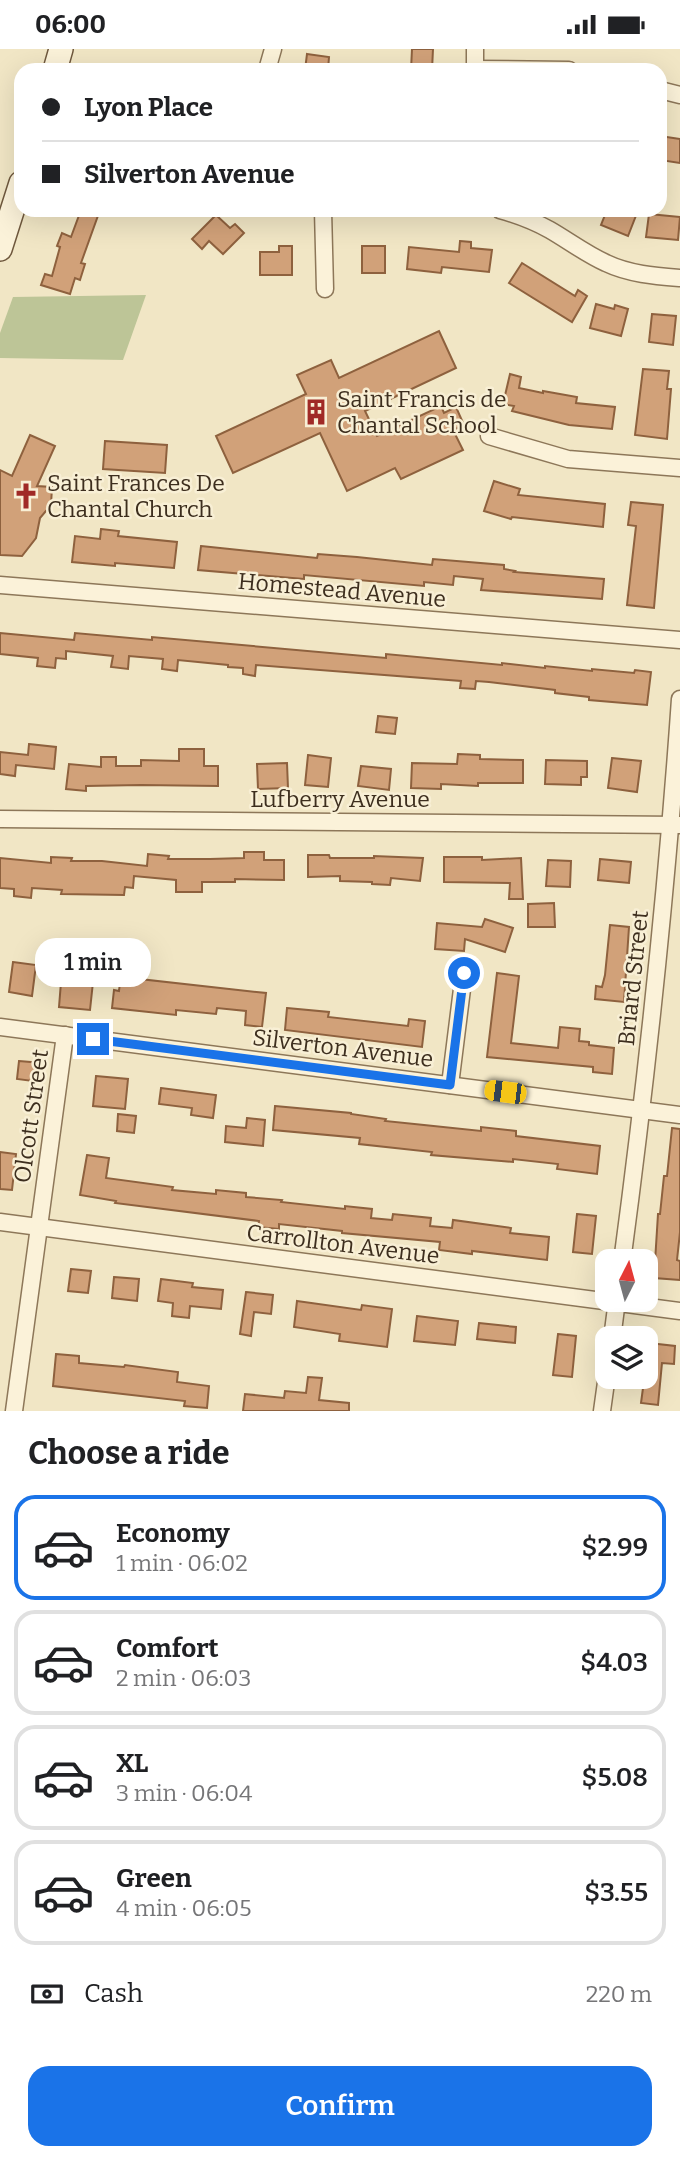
<!DOCTYPE html>
<html lang="en">
<head>
<meta charset="utf-8">
<style>
  body { margin:0; font-family:Bitter,serif; background:#f6f6f6; color:#202124; height:100vh; display:flex; flex-direction:column; font-size:26px; white-space:nowrap }
  * { box-sizing:border-box; margin:0 }
  p { font-size:23px; color:#757577 }
  .icon { flex:none; width:38px; height:38px; fill:none; stroke:currentColor; stroke-width:2; stroke-linecap:round; stroke-linejoin:round }
  .map { position:relative; height:1362px; overflow:hidden }
  .side { display:flex; flex-direction:column; background:#fff; flex:1 }
  .side>* { flex:none }
  .top-card { position:absolute; left:14px; top:14px; width:653px; height:154px; border-radius:21px; box-shadow:0 7px 28px #0002; display:grid; align-content:center; height:154px; padding:0 28px; background:#fff }
  .needle { width:46px; rotate:6deg }
  .fabs { position:absolute; left:595px; top:1200px; display:grid; gap:14px }
  .fabs a { display:grid; place-items:center; width:63px; height:63px; border-radius:14px; background:#fff; box-shadow:0 7px 28px #0002; font-size:35px }
  .end { position:absolute; width:32px; height:32px; margin:-16px; border:9px solid #1a73e8; background:#fff; box-shadow:0 0 0 4px #fff }
  .from { border-radius:50% }
  .bubble { position:absolute; height:49px; border-radius:21px; background:#fff; box-shadow:0 7px 28px #0002; font-size:23px; font-weight:600; line-height:49px; text-align:center }
  .car { position:absolute; width:21px; height:42px; margin:-21px -10px; border-radius:9px; box-shadow:0 0 5px 2px #0007; background:linear-gradient(#f5c518 24%,#345 0 40%,#f5c518 0 76%,#345 0 86%,#f5c518 0) }
  .top-card b { display:flex; align-items:center; gap:24px; height:66px; font-size:26px }
  .top-card b+b { border-top:2px solid #e0e0e0 }
  .top-card i { width:18px; height:18px; background:#202124 }
  ul { padding:0; list-style:none }
  li { display:flex; align-items:center; gap:21px; height:105px; margin:0 14px 10px; padding:0 14px; border:4px solid #e0e0e0; border-radius:21px }
  li div { flex:1 }
  li b { display:block; font-size:26px }
  li em { font-style:normal; font-weight:600 }
  li.current { border-color:#1a73e8 }
  li>.icon { width:63px; height:63px; stroke-width:1.5 }
  h2 { padding:0 28px; font-size:32px; line-height:84px }
  .pay { display:flex; align-items:center; gap:18px; height:77px; padding:0 28px; font-size:26px }
  .pay p { margin-inline-start:auto }
  .primary-button { display:flex; gap:14px; margin-top:auto; padding:14px 28px }
  .primary-button a { flex:1; height:80px; border-radius:21px; background:#1a73e8; color:#fff; font-size:28px; font-weight:600; line-height:80px; text-align:center }
  .status { display:flex; justify-content:space-between; align-items:center; height:49px; padding:0 35px; background:#fff; direction:ltr }
  .status svg { height:19px; fill:currentColor }
  .map>svg:first-child { display:block }
  .cemetery { fill:#bdc597 }
  .building { fill:#d1a179; stroke:#8e613e; stroke-width:2 }
  .lines { fill:none; stroke-linecap:round; stroke-linejoin:round }
  .minor-casing { stroke:#8d7759; stroke-width:19 }
  .secondary-casing { stroke:#6f583d; stroke-width:26 }
  .minor { stroke:#fbf2d9; stroke-width:16 }
  .secondary { stroke:#fbf2d9; stroke-width:23 }
  .route { stroke:#1a73e8; stroke-width:9 }
  .labels { text-anchor:middle; dominant-baseline:central; stroke-width:5; stroke-linejoin:round; paint-order:stroke }
  .poi-label { font-size:23px; fill:#3d2e1e; stroke:#f8efd5; text-anchor:start }
  .street-label { font-size:23px; fill:#3d2e1e; stroke:#f8efd5 }
</style>
</head>
<body>
<div class="status"><b>06:00</b><svg viewBox="0 0 49 12"><path d="M0 12V9h3v3zM5 12V6h3v6zM10 12V3h3v9zM15 12V0h3v12zM26 1h20v11H26zM47 4h2v5h-2z"/></svg></div>
<div class="map">
<svg width="680" height="1362" viewBox="0 0 680 1362">
  <rect width="100%" height="100%" fill="#f1e6c5"/>
  <path class="cemetery" d="M146 246 123 311 0 309V284L13 248Z"/>
  <g class="building">
    <path d="M412 0H433L432 21H411Z"/>
    <path d="M307 5 329 8 328 21H305Z"/>
    <path d="M660 87 680 90V114L660 111Z"/>
    <path d="M81 161H100L81 214 85 215 80 231 75 229 70 245 41 236 45 225 52 227 60 198 57 197 62 184 71 188Z"/>
    <path d="M607 161H631L637 164 628 187 601 176Z"/>
    <path d="M649 165 680 168 678 191 646 188Z"/>
    <path d="M216 166 230 179 235 175 244 184 223 205 209 192 202 200 192 190Z"/>
    <path d="M460 192 471 193V199L492 201 489 223 442 218 441 224 407 220 409 198 459 203Z"/>
    <path d="M279 197H292V226H260V203H279Z"/>
    <rect x="362" y="197" width="23" height="27"/>
    <path d="M522 214 575 247 578 241 587 247 572 273 509 234Z"/>
    <path d="M596 255 614 260 615 256 628 260 621 287 590 279Z"/>
    <path d="M652 265 676 267 673 296 649 293Z"/>
    <path d="M439 282 456 319 365 362 377 387 441 357 444 364 456 358 464 376 453 381 463 401 401 430 395 419 347 442 320 384 233 424 216 387 306 345 297 326 331 311 339 329Z"/>
    <path d="M643 320 669 322 667 340H671L667 390 635 386Z"/>
    <path d="M510 325 521 328 519 339 543 344V342L577 348 576 354 615 358 612 380 569 376 512 362 514 357 503 355Z"/>
    <path d="M30 386 55 397 37 437 52 438 51 456 40 469 36 489 22 507 0 506V421L12 427Z"/>
    <path d="M105 392 167 396 165 424 103 420Z"/>
    <path d="M494 432 520 440 518 446 605 455 603 478 512 468 511 470 484 462Z"/>
    <path d="M631 453 663 456 654 559 627 556 636 477 628 476Z"/>
    <path d="M101 480 119 482 118 487 177 493 174 519 115 514V517L72 513 75 487 100 490Z"/>
    <path d="M201 497 317 509 318 505 357 508 432 516 433 510 504 516V520L515 522 514 523 604 530 602 550 481 541 483 530 454 527 453 536 424 533V537L304 526V530L198 521Z"/>
    <path d="M0 584 74 591 75 584 152 591V588L386 609V605L502 616V614L545 619V617L592 622V620L634 624 635 621 651 623 647 656 589 651V648L555 644V641L489 633 476 632 475 640 460 639 461 632 256 616 255 627 243 625V619L228 618V616L178 611 177 622 162 620 163 610 129 607 128 620 111 618 113 607 66 602V610L56 609 55 619 37 617 38 609 0 605Z"/>
    <path d="M378 667 397 669 395 685 376 683Z"/>
    <path d="M29 695 56 698 54 720 16 716 15 727 0 725V703L28 706Z"/>
    <path d="M179 700H204V717H218V737L141 736 86 737V742L66 740 69 715 101 718V708H116V717H141V711L179 712Z"/>
    <path d="M458 705 480 706V710L523 711V734H478V737L441 735V740L411 739 412 714 457 715Z"/>
    <path d="M308 706 331 709 328 738 305 736Z"/>
    <path d="M612 709 641 712 637 743 608 739Z"/>
    <path d="M546 711 587 712V728H581V736L545 735Z"/>
    <path d="M287 714 288 739 258 740 257 715Z"/>
    <path d="M361 717 391 720 389 741 358 737Z"/>
    <path d="M244 803H264V811H284V831L235 830V833H202V843H176V831L134 827 133 839 125 838 124 846 61 845 62 841 32 839 31 849 14 847V840L0 839V809L51 814V808L72 809 71 812H102L147 817 148 805 169 807 168 810H210L244 809Z"/>
    <path d="M308 806H329L330 809H374V807L423 809 420 832 391 829 390 836 372 835V833L340 832V827L308 828Z"/>
    <path d="M444 808H482V811L521 809 523 850H509L510 834 444 833Z"/>
    <path d="M600 810 631 813 629 834 598 831Z"/>
    <path d="M548 811 571 812 570 838 546 837Z"/>
    <path d="M554 854 555 878H528V855Z"/>
    <path d="M485 870 513 879 505 903 465 890 464 902 435 900 437 874 482 878Z"/>
    <path d="M610 876 629 878 624 953 595 950 596 937 602 938 605 926Z"/>
    <path d="M64 896 79 898 75 932 93 933 90 961 59 958Z"/>
    <path d="M13 913 36 916 32 947 9 943Z"/>
    <path d="M497 924 519 927 511 994 558 999 560 978 580 980 579 992 589 993V996L614 999 612 1025 593 1023V1018L487 1008Z"/>
    <path d="M121 925 140 927V930L266 944 262 978 245 976 246 962 217 959 216 965 176 961V966L112 959 114 941 119 942Z"/>
    <path d="M287 959 329 963 328 968 408 977 409 970 425 972 422 998 285 981Z"/>
    <path d="M19 1012 42 1014 40 1033 17 1030Z"/>
    <path d="M96 1027 128 1030 125 1060 93 1057Z"/>
    <path d="M161 1039 216 1046 213 1069 191 1066 192 1059 159 1055Z"/>
    <path d="M275 1057 351 1064V1065L386 1070 385 1072 424 1076 481 1082V1078L516 1082V1087L600 1097 597 1125 557 1120 558 1115 513 1110V1113L431 1106 432 1103 359 1095 360 1089 273 1081Z"/>
    <path d="M118 1065 136 1067 134 1084 117 1082Z"/>
    <path d="M247 1069 265 1071 263 1097 225 1093 226 1077 246 1079Z"/>
    <path d="M672 1079 680 1080V1183L677 1211 680 1212V1231L654 1229 658 1165H660L664 1127H667Z"/>
    <path d="M0 1103 16 1105 12 1141 0 1140Z"/>
    <path d="M87 1106 109 1109 106 1129 173 1138 172 1141 216 1145V1141L246 1144V1148L282 1151 281 1153 345 1160V1157L372 1160 371 1169 392 1171 393 1165 431 1169 430 1177 452 1179 453 1171 511 1179 510 1184 549 1188 547 1211 472 1202V1205L439 1201 440 1193 342 1184V1182L279 1175V1180L258 1178 259 1172 115 1154 116 1152 80 1146Z"/>
    <path d="M577 1165 596 1167 592 1205 573 1203Z"/>
    <path d="M71 1220 91 1222 88 1244 68 1242Z"/>
    <path d="M114 1228 139 1230 137 1252 112 1249Z"/>
    <path d="M161 1230 193 1234 192 1238 223 1241 221 1260 190 1257 189 1269 172 1267 173 1254 158 1252Z"/>
    <path d="M246 1243 273 1246 271 1265 254 1263 251 1287 240 1285Z"/>
    <path d="M297 1252 361 1261 362 1256 392 1260 387 1298 339 1292 340 1285 294 1278Z"/>
    <path d="M417 1267 458 1272 455 1296 414 1292Z"/>
    <path d="M479 1274 516 1278 515 1294 477 1290Z"/>
    <path d="M558 1285 576 1287 572 1328 553 1326Z"/>
    <path d="M649 1294 675 1297 674 1315 662 1314 658 1356 641 1354Z"/>
    <path d="M56 1305 79 1307V1314L124 1318 125 1316 178 1323 177 1333 209 1337 207 1359 184 1357 185 1352 53 1337Z"/>
    <path d="M308 1328 322 1329 319 1351 349 1354V1362H243L245 1345 284 1349 285 1342 306 1344Z"/>
  </g>
  <g class="lines">
    <g class="minor-casing">
      <g id="minor">
        <path d="M475 20 569 21"/>
        <path d="M267 21 273 0"/>
        <path d="M475 21V0"/>
        <path d="M660 41 680 46"/>
        <path d="M323 161 325 240"/>
        <path d="M500 161C518 166 534 172 550 181 569 192 586 205 606 214 629 225 655 227 680 229"/>
        <path d="M489 387 568 410 680 419"/>
        <path d="M0 536 680 591"/>
        <path d="M0 770 680 776"/>
        <path d="M0 978 680 1066"/>
        <path d="M450 1036 464 924"/>
        <path d="M0 1173 680 1262"/>
        <path d="M622 1213C647 1026 667 838 680 650"/>
        <path d="M612 1290 617 1251"/>
        <path d="M14 1362 65 986"/>
        <path d="M602 1362 607 1326"/>
      </g>
    </g>
    <g class="secondary-casing">
      <g id="secondary">
        <path d="M55 21 61 0"/>
        <path d="M0 200 21 134"/>
      </g>
    </g>
    <use href="#minor" class="minor"/>
    <use href="#secondary" class="secondary"/>
  </g>
  <g class="lines">
    <path class="route" d="M93 990 450 1036 464 924"/>
  </g>
  <defs>
    <g id="building-bare" transform="scale(2.1)"><path d="M-4-6H4V6H1V3H-1V6H-4ZM-2.5-4.3h1.7v1.8h-1.7ZM.8-4.3h1.7v1.8H.8ZM-2.5-1h1.7V.8h-1.7ZM.8-1h1.7V.8H.8Z" fill="#a02a26" stroke="#f8efd5" stroke-width="2.5" paint-order="stroke"/></g>
    <g id="church-bare" transform="scale(2.1)"><path d="M-1.2-6h2.4v3.5h3.3v2.4h-3.3V6h-2.4V-.1h-3.3v-2.4h3.3Z" fill="#a02a26" stroke="#f8efd5" stroke-width="2.5" paint-order="stroke"/></g>
  </defs>
  <g fill-rule="evenodd">
    <use href="#building-bare" x="316" y="363"/>
    <use href="#church-bare" x="26" y="447"/>
  </g>
  <g class="labels">
    <g class="poi-label">
      <text x="337" y="350">Saint Francis de<tspan x="337" dy="26">Chantal School</tspan></text>
      <text x="47" y="434">Saint Frances De<tspan x="47" dy="26">Chantal Church</tspan></text>
    </g>
    <g class="street-label">
      <text transform="translate(342 541) rotate(5)">Homestead Avenue</text>
      <text x="340" y="750">Lufberry Avenue</text>
      <text transform="translate(633 929) rotate(-84)">Briard Street</text>
      <text transform="translate(343 999) rotate(7)">Silverton Avenue</text>
      <text transform="translate(31 1067) rotate(-82)">Olcott Street</text>
      <text transform="translate(343 1195) rotate(7)">Carrollton Avenue</text>
    </g>
  </g>
</svg>
<div class="fabs">
<a><svg class="needle" viewBox="-14 -14 28 28"><path d="M0-13l5 13h-10z" fill="#e53935"/><path d="M0 13l5-13h-10z" fill="#757577"/></svg></a>
<a><svg class="icon" aria-label="layers" viewBox="0 0 24 24"><path d="M12 4l9 5-9 5-9-5zM3 14l9 5 9-5"/></svg></a>
</div>
<i class="end from" style="left:464px;top:924px"></i>
<i class="end" style="left:93px;top:990px"></i>
<div class="bubble" style="left:35px;top:889px;width:116px">1 min</div>
<i class="car" style="left:505px;top:1043px;rotate:277deg"></i>
<div class="top-card">
<b><i class="from"></i>Lyon Place</b>
<b><i></i>Silverton Avenue</b>
</div>
</div>
<section class="side">
<h2>Choose a ride</h2>
<ul>
<li class="current"><svg class="icon" aria-label="car" viewBox="0 0 24 24"><path d="M5 17H2v-5l4-1 3-4h7l3 4 3 1v5h-3M9 17h6M6 11h13"/><circle cx="7" cy="17" r="2"/><circle cx="17" cy="17" r="2"/></svg><div><b>Economy</b><p>1 min · 06:02</p></div><em>$2.99</em></li>
<li><svg class="icon" aria-label="car" viewBox="0 0 24 24"><path d="M5 17H2v-5l4-1 3-4h7l3 4 3 1v5h-3M9 17h6M6 11h13"/><circle cx="7" cy="17" r="2"/><circle cx="17" cy="17" r="2"/></svg><div><b>Comfort</b><p>2 min · 06:03</p></div><em>$4.03</em></li>
<li><svg class="icon" aria-label="car" viewBox="0 0 24 24"><path d="M5 17H2v-5l4-1 3-4h7l3 4 3 1v5h-3M9 17h6M6 11h13"/><circle cx="7" cy="17" r="2"/><circle cx="17" cy="17" r="2"/></svg><div><b>XL</b><p>3 min · 06:04</p></div><em>$5.08</em></li>
<li><svg class="icon" aria-label="car" viewBox="0 0 24 24"><path d="M5 17H2v-5l4-1 3-4h7l3 4 3 1v5h-3M9 17h6M6 11h13"/><circle cx="7" cy="17" r="2"/><circle cx="17" cy="17" r="2"/></svg><div><b>Green</b><p>4 min · 06:05</p></div><em>$3.55</em></li>
</ul>
<div class="pay"><svg class="icon" aria-label="cash" viewBox="0 0 24 24"><path d="M3 7h18v10H3z"/><circle cx="12" cy="12" r="2"/></svg>Cash<p>220 m</p></div>
<div class="primary-button"><a>Confirm</a></div>
</section>
</body>
</html>
